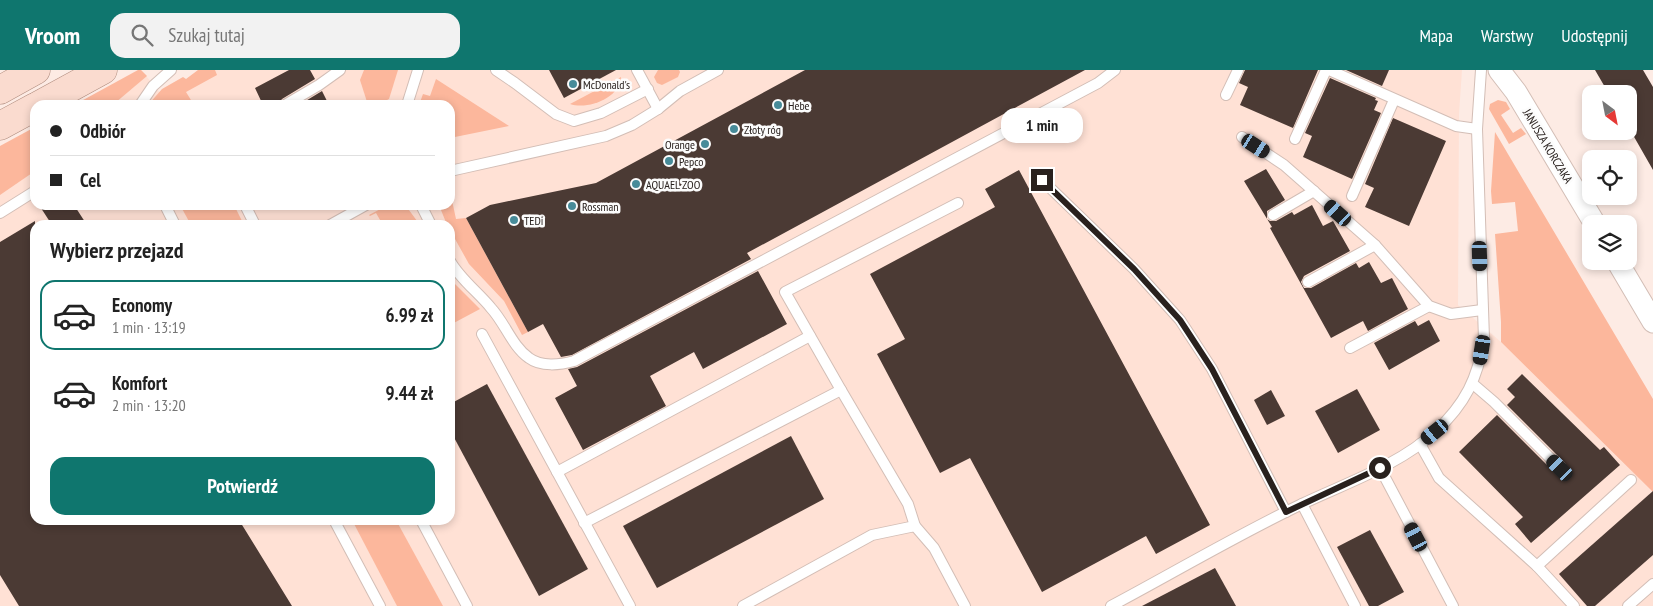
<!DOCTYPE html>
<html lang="pl">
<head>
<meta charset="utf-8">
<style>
  body { margin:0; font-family:"PT Sans Narrow",sans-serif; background:#f2f2f2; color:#222; height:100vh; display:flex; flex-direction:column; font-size:19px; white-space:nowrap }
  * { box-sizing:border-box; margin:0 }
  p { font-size:16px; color:#767676 }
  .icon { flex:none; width:28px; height:28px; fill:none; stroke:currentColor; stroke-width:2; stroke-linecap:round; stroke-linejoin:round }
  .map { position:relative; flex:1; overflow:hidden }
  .panel { position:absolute; left:30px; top:150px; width:425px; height:305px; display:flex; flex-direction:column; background:#fff; border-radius:15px; box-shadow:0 2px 8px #0003 }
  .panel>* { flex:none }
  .hud { position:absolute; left:30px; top:30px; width:425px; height:110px; border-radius:15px; box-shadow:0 2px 8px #0003; display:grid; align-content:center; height:110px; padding:0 20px; background:#fff }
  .needle { width:32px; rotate:148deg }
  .controls { position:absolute; left:1582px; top:15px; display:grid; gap:10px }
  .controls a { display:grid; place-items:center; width:55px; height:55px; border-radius:10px; background:#fff; box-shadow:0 2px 8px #0003; font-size:25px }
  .end { position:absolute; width:22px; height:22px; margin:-11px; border:6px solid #29211e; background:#fff; box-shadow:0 0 0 2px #fff }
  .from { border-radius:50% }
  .bubble { position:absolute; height:35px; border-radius:15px; background:#fff; box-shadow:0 2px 8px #0003; font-size:16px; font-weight:800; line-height:35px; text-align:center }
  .car { position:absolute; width:15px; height:30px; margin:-15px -8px; border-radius:6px; box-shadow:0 0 4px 1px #0007; background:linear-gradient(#222 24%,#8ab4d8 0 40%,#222 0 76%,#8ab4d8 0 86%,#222 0) }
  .hud b { display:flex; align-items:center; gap:18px; height:48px; font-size:19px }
  .hud b+b { border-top:1px solid #e0e0e0 }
  .hud i { width:12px; height:12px; background:#222 }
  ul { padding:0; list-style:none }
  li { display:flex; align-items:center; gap:15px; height:70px; margin:0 10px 8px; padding:0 10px; border:2px solid transparent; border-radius:15px }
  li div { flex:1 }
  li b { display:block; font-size:19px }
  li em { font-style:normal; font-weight:800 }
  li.on { border-color:#0f766e }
  li>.icon { width:45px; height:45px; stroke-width:1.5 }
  h2 { padding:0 20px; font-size:22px; line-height:60px }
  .cta { display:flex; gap:10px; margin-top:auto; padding:10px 20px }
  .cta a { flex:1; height:58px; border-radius:15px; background:#0f766e; color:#fff; font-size:20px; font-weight:800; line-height:58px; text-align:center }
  header { display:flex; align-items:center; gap:30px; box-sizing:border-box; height:70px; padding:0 25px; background:#0f766e; color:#fff }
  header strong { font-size:24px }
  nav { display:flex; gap:28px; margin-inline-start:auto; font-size:18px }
  .search { width:350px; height:45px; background:#f2f2f2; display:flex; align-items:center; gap:12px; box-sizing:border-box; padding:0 18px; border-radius:15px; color:#767676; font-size:19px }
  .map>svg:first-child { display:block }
  .built { fill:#ffe1d5; fill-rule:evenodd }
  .green { fill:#fcb79c }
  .building { fill:#4b3a34 }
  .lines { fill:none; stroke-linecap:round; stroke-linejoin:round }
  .service-casing { stroke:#d3beb6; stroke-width:12 }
  .minor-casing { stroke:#d3beb6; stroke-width:23 }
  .primary-casing { stroke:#ae8a7c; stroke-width:29 }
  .service { stroke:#fff; stroke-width:10 }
  .minor { stroke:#fff; stroke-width:21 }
  .primary { stroke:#fadbcf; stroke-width:28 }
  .route { stroke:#29211e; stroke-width:6 }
  .poi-dot { fill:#478b99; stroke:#fcfcfc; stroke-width:2 }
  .labels { text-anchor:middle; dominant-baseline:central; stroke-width:5; stroke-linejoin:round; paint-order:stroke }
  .poi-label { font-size:12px; fill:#29211e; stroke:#fcfcfc; text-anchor:start }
  .street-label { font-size:12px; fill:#29211e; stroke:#fcfcfc }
</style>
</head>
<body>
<header>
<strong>Vroom</strong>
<div class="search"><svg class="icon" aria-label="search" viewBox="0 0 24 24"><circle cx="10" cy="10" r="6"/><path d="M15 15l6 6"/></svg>Szukaj tutaj</div>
<nav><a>Mapa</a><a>Warstwy</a><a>Udostępnij</a></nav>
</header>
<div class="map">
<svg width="1653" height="536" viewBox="0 0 1653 536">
  <rect width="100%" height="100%" fill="#fdebe4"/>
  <path class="built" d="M141 0 167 31 210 0H1462L1459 44 1458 235 1501 272 1653 422V536H0V83L35 64V135H450V35H84ZM35 155H450V450H35Z"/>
  <g class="green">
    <path d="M138 0H141L147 6 115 33 103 35H74Z"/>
    <path d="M198 0H215L217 5 186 22 194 35H148L162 19 183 7 186 9Z"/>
    <path d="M364 0H398L389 29 377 35H368L360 10Z"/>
    <path d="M658 0H679L680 2 678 7 662 15 657 13 654 7Z"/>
    <path d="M621 7C620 28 588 40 570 34Z"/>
    <path d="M436 9 509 56 450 68V35H419L423 24 430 26Z"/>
    <path d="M1498 30 1506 32 1510 39 1501 45 1513 63 1521 58 1526 64 1509 74 1489 39 1490 34Z"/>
    <path d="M35 57V101L0 125V76Z"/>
    <path d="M1495 62 1653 329V422L1501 272V252L1495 164 1518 161 1515 132 1492 134 1491 121Z"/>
    <path d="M450 121 456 149 466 148 528 262 522 265 504 231 469 194 450 160V155H447L439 135H450Z"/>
    <path d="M180 135H234L244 155H191Z"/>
    <path d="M388 135 406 136 420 155H399L398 153 395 155H383L376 143 370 146 369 145Z"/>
    <path d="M450 209 480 239 450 255Z"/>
    <path d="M352 450H396L443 536H397Z"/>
  </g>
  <g class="building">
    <path d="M289 0H310L315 9 282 29 278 35H263L255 18Z"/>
    <path d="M549 0H616L564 28Z"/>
    <path d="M805 0H1085L747 183 751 189 572 285 561 287 543 254 528 262 466 148 490 135 596 113Z"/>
    <path d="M1245 0H1318L1293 58 1240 35 1248 17 1239 13Z"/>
    <path d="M1346 0H1389L1382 16Z"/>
    <path d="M1595 0H1643L1653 17V100L1629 58V24H1609Z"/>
    <path d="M1330 8 1376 28 1375 30 1378 31 1374 40 1381 43 1352 109 1303 87 1312 66 1305 63Z"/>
    <path d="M322 21 329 35H299Z"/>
    <path d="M1393 48 1446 71 1409 156 1365 137 1374 118 1365 114Z"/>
    <path d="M1266 99 1285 130 1267 141V149L1270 151H1276L1292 142 1294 145 1312 135 1323 156 1333 151 1350 181 1304 206 1301 212 1304 218H1311L1356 193 1359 198 1369 192 1381 213 1392 208 1408 239 1368 261 1363 251 1331 268 1270 158 1272 157 1244 111Z"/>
    <path d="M1019 100 1210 455 1156 484 1146 466 1042 522 970 388 940 403 877 284 905 269 870 204 995 137 985 119Z"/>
    <path d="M39 135H74L87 155H52Z"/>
    <path d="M35 151V450H239L292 536H19L0 505V172Z"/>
    <path d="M758 201 787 254 703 299 694 282 650 306 666 336 583 380 555 328 577 316 568 299 577 297Z"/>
    <path d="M1429 250 1440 271 1389 300 1374 273 1415 251 1418 256Z"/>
    <path d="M1522 304 1600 380 1604 377 1620 395 1531 473 1515 454 1523 447 1459 382 1497 345 1555 403 1561 405 1565 402 1567 397 1565 393 1507 335 1515 327 1507 319Z"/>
    <path d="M487 314 588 499 539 526 450 360V334Z"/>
    <path d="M1357 319 1380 360 1338 383 1315 341Z"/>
    <path d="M1271 320 1285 346 1267 355 1254 330Z"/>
    <path d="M791 366 824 429 657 518 623 456Z"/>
    <path d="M1653 421V485L1595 536H1587L1559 504Z"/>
    <path d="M1370 460 1404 522 1378 536H1369L1337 477Z"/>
    <path d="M1215 498 1236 536H1142Z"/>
  </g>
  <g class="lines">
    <g class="service-casing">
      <g id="service">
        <path d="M496 0 515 13 556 44 574 51 601 43 648 19"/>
        <path d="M637 0 658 39"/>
        <path d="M1329 0 1456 56 1477 59"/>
        <path d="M1226 25 1238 0"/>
        <path d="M140 35 153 16 171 0"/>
        <path d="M285 35 319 15 340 0"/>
        <path d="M407 35 418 0"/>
        <path d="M1242 67 1284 95 1375 175 1429 236 1451 244 1482 240"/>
        <path d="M1295 69 1326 0"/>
        <path d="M450 101 606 66 632 55 658 39 680 21 718 0"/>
        <path d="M1042 110 1134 199 1180 250 1212 299 1286 442"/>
        <path d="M1352 126 1394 30"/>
        <path d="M165 135 175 155"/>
        <path d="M245 135 255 155"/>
        <path d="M421 135 431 155"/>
        <path d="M0 143 35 121"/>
        <path d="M1273 145 1314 121"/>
        <path d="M330 155 366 135"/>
        <path d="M450 191C460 209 478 222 491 238 505 253 512 276 529 288 541 297 560 295 574 291L1098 13 1115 0"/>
        <path d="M1308 212 1375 175"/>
        <path d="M482 264 630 536"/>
        <path d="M1350 278 1429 236"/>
        <path d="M1473 314 1494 332 1560 398"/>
        <path d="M1420 374 1439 408 1537 496 1574 536"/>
        <path d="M1380 398 1453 536"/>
        <path d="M557 402 810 266"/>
        <path d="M1302 434 1355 536"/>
        <path d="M334 450 380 536"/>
        <path d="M421 450 467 536"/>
        <path d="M584 453 841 320"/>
        <path d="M915 456 908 434 841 320 785 222 958 133"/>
        <path d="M1537 496 1631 410"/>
        <path d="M743 536 872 465 915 456 934 478 965 536"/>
        <path d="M1111 536C1175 502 1237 465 1302 434 1346 413 1400 395 1436 361 1465 334 1478 308 1484 269L1477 59 1481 0"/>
        <path d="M1628 536 1653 514"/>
      </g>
    </g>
    <g class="minor-casing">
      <g id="minor">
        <path d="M1499 0 1516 22 1595 154"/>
        <path d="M1617 191 1653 252"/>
      </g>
    </g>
    <g class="primary-casing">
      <g id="primary">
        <path d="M0 20 36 0"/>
        <path d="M39 35 103 0"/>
        <path d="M0 56 35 37"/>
      </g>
    </g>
    <use href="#service" class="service"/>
    <use href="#minor" class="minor"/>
    <use href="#primary" class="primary"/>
  </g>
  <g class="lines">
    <path class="route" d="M1042 110 1134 199 1180 250 1212 299 1286 442 1380 398"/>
  </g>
  <g class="poi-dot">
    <circle cx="573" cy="14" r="5"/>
    <circle cx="778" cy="35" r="5"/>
    <circle cx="734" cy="59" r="5"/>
    <circle cx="705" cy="74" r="5"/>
    <circle cx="669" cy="91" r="5"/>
    <circle cx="636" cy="114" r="5"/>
    <circle cx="572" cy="136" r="5"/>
    <circle cx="514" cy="150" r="5"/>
  </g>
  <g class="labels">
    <g class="poi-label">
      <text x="583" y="14">McDonald's</text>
      <text x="788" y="35">Hebe</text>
      <text x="744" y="59">Złoty róg</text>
      <text x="695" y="74" text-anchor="end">Orange</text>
      <text x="679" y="91">Pepco</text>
      <text x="646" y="114">AQUAEL ZOO</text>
      <text x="582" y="136">Rossman</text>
      <text x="524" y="150">TEDi</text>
    </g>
    <g class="street-label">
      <text transform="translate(1548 76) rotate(59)">JANUSZA KORCZAKA</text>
    </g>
  </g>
</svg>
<div class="controls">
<a><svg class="needle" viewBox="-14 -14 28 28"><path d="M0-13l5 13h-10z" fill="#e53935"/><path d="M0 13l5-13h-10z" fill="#767676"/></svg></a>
<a><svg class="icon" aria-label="locate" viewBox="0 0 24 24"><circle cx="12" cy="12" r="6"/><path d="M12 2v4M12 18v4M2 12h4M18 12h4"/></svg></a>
<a><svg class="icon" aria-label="layers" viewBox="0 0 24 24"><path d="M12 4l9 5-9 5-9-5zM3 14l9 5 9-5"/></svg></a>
</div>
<i class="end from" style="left:1380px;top:398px"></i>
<i class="end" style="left:1042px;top:110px"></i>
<div class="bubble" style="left:1001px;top:38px;width:82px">1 min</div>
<i class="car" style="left:1256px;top:76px;rotate:123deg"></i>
<i class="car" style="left:1338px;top:143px;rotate:312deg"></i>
<i class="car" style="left:1480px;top:186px;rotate:178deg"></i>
<i class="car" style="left:1482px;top:280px;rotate:189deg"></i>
<i class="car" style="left:1435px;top:362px;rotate:231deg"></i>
<i class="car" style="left:1560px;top:398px;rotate:315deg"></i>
<i class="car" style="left:1416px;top:467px;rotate:332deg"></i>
<div class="hud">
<b><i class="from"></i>Odbiór</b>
<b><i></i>Cel</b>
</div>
<section class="panel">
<h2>Wybierz przejazd</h2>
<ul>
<li class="on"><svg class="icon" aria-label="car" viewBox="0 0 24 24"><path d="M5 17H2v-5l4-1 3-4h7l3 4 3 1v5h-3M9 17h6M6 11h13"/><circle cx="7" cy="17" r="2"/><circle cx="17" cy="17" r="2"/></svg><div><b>Economy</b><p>1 min · 13:19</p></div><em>6.99 zł</em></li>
<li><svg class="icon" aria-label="car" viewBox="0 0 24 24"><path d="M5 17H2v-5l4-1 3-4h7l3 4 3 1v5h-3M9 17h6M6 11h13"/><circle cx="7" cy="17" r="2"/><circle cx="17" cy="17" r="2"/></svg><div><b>Komfort</b><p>2 min · 13:20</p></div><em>9.44 zł</em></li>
</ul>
<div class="cta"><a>Potwierdź</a></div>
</section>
</div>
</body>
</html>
